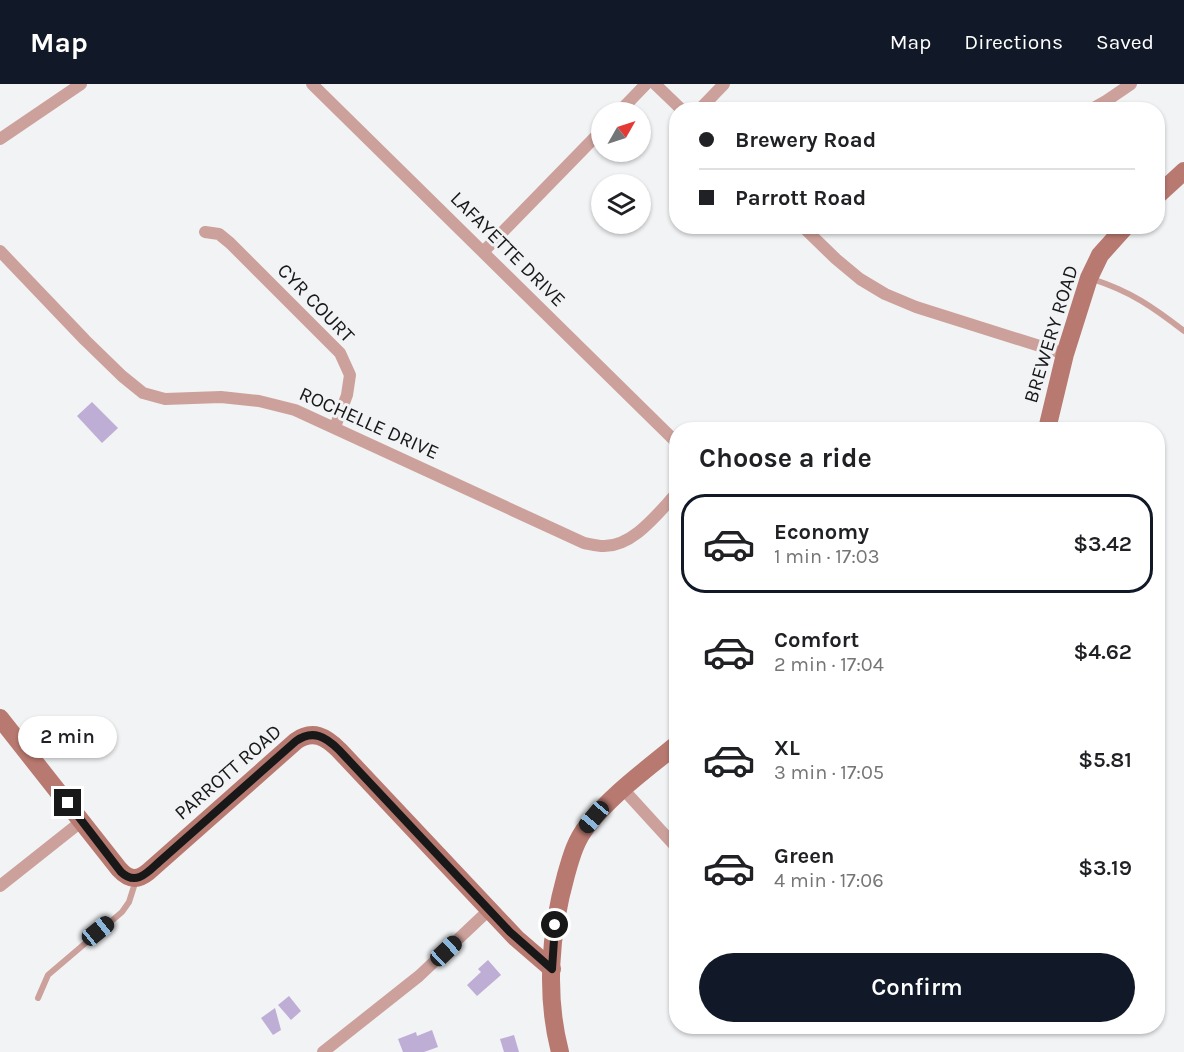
<!DOCTYPE html>
<html lang="en">
<head>
<meta charset="utf-8">
<style>
  body { margin:0; font-family:Karla,sans-serif; background:#f6f6f6; color:#202124; height:100vh; display:flex; flex-direction:column; font-size:22px; white-space:nowrap }
  * { box-sizing:border-box; margin:0 }
  p { font-size:20px; color:#757577 }
  .icon { flex:none; width:33px; height:33px; fill:none; stroke:currentColor; stroke-width:2; stroke-linecap:round; stroke-linejoin:round }
  .map { position:relative; flex:1; overflow:hidden }
  .drawer { position:absolute; left:669px; top:338px; width:496px; height:612px; display:flex; flex-direction:column; background:#fff; border-radius:24px; box-shadow:0 2px 4px #0004 }
  .drawer>* { flex:none }
  .top-card { position:absolute; left:669px; top:18px; width:496px; height:132px; border-radius:24px; box-shadow:0 2px 4px #0004; display:grid; align-content:center; height:132px; padding:0 30px; background:#fff }
  .needle { width:39px; rotate:51deg }
  .buttons { position:absolute; left:591px; top:18px; display:grid; gap:12px }
  .buttons a { display:grid; place-items:center; width:60px; height:60px; border-radius:50%; background:#fff; box-shadow:0 2px 4px #0004; font-size:30px }
  .end { position:absolute; width:27px; height:27px; margin:-14px; border:8px solid #181819; background:#fff; box-shadow:0 0 0 3px #fff }
  .from { border-radius:50% }
  .bubble { position:absolute; height:42px; border-radius:21px; background:#fff; box-shadow:0 2px 4px #0004; font-size:20px; font-weight:600; line-height:42px; text-align:center }
  .car { position:absolute; width:18px; height:36px; margin:-18px -9px; border-radius:8px; box-shadow:0 0 4px 2px #0007; background:linear-gradient(#222 24%,#8ab4d8 0 40%,#222 0 76%,#8ab4d8 0 86%,#222 0) }
  .top-card b { display:flex; align-items:center; gap:21px; height:57px; font-size:22px }
  .top-card b+b { border-top:2px solid #e0e0e0 }
  .top-card i { width:15px; height:15px; background:#202124 }
  ul { padding:0; list-style:none }
  li { display:flex; align-items:center; gap:18px; height:99px; margin:0 12px 9px; padding:0 18px; border:3px solid transparent; border-radius:24px }
  li div { flex:1 }
  li b { display:block; font-size:22px }
  li em { font-style:normal; font-weight:600 }
  li.current { border-color:#111827 }
  li>.icon { width:54px; height:54px; stroke-width:1.5 }
  h2 { padding:0 30px; font-size:27px; line-height:72px }
  .button { display:flex; gap:12px; margin-top:auto; padding:12px 30px }
  .button a { flex:1; height:69px; border-radius:36px; background:#111827; color:#fff; font-size:24px; font-weight:600; line-height:69px; text-align:center }
  header { display:flex; align-items:center; gap:36px; box-sizing:border-box; height:84px; padding:0 30px; background:#111827; color:#fff }
  header strong { font-size:28px }
  nav { display:flex; gap:33px; margin-inline-start:auto; font-size:21px }
  .map>svg:first-child { display:block }
  .building { fill:#beadd5 }
  .lines { fill:none; stroke-linecap:round; stroke-linejoin:round }
  .lane { stroke:#cda19b; stroke-width:6 }
  .street { stroke:#cda19b; stroke-width:12 }
  .secondary { stroke:#b87970; stroke-width:18 }
  .route { stroke:#181819; stroke-width:8 }
  .labels { text-anchor:middle; dominant-baseline:central; stroke-width:6; stroke-linejoin:round; paint-order:stroke }
  .street-label { font-size:20px; fill:#181819; stroke:#f1f3f5 }
</style>
</head>
<body>
<header>
<strong>Map</strong>
<nav><a>Map</a><a>Directions</a><a>Saved</a></nav>
</header>
<div class="map">
<svg width="1184" height="968" viewBox="0 0 1184 968">
  <rect width="100%" height="100%" fill="#f1f3f5"/>
  <g class="building">
    <path d="M92 318 118 344 102 359 77 332Z"/>
    <path d="M488 876 501 891 477 912 467 901 481 888 478 885Z"/>
    <path d="M289 912 301 927 291 936 278 921Z"/>
    <path d="M275 924 281 946 273 951 261 934Z"/>
    <path d="M432 946 438 963 424 968H403L398 955 416 948 417 952Z"/>
    <path d="M514 951 519 968H504L500 955Z"/>
  </g>
  <g class="lines">
    <g class="lane">
      <path d="M1092 195C1130 207 1153 223 1184 247"/>
      <path d="M38 914 48 891 122 828 129 818 136 796"/>
    </g>
    <g class="street">
      <path d="M312 0 676 358"/>
      <path d="M655 0 682 26"/>
      <path d="M699 26 724 0"/>
      <path d="M1090 26 1106 17 1131 0"/>
      <path d="M619 28 646 0"/>
      <path d="M0 55 81 0"/>
      <path d="M802 142 836 175 860 195 885 210 916 223 1065 270"/>
      <path d="M205 148 219 150 230 159 340 269 350 291 347 311 335 343"/>
      <path d="M0 167 85 256 122 292 143 309 165 315 221 313 259 317 295 326 584 459C590 460 597 462 603 462 633 463 658 429 676 410"/>
      <path d="M484 167 602 46"/>
      <path d="M623 705 676 763"/>
      <path d="M0 802 82 737"/>
      <path d="M323 968 419 892 489 826"/>
    </g>
    <g class="secondary">
      <path d="M1158 111 1184 87"/>
      <path d="M1047 345 1065 270 1089 194 1100 171 1126 142"/>
      <path d="M0 634 119 785C129 796 137 797 148 788L296 657C313 645 326 653 339 666L516 854 552 885"/>
      <path d="M560 968C545 911 550 848 566 791 571 773 576 755 588 741 612 710 646 686 676 661"/>
    </g>
  </g>
  <g class="lines">
    <path class="route" d="M68 719 121 788C136 802 147 789 159 778L296 657C313 645 326 653 339 666L510 848 552 885 555 841"/>
  </g>
  <g class="labels">
    <g class="street-label">
      <text transform="translate(508 165) rotate(45)">LAFAYETTE DRIVE</text>
      <text transform="translate(316 219) rotate(46)">CYR COURT</text>
      <text transform="translate(1051 250) rotate(-73)">BREWERY ROAD</text>
      <text transform="translate(369 339) rotate(24)">ROCHELLE DRIVE</text>
      <text transform="translate(228 688) rotate(-41)">PARROTT ROAD</text>
    </g>
  </g>
</svg>
<div class="buttons">
<a><svg class="needle" viewBox="-14 -14 28 28"><path d="M0-13l5 13h-10z" fill="#e53935"/><path d="M0 13l5-13h-10z" fill="#757577"/></svg></a>
<a><svg class="icon" aria-label="layers" viewBox="0 0 24 24"><path d="M12 4l9 5-9 5-9-5zM3 14l9 5 9-5"/></svg></a>
</div>
<i class="end from" style="left:555px;top:841px"></i>
<i class="end" style="left:68px;top:719px"></i>
<div class="bubble" style="left:18px;top:632px;width:99px">2 min</div>
<i class="car" style="left:594px;top:733px;rotate:220deg"></i>
<i class="car" style="left:98px;top:847px;rotate:51deg"></i>
<i class="car" style="left:446px;top:867px;rotate:47deg"></i>
<div class="top-card">
<b><i class="from"></i>Brewery Road</b>
<b><i></i>Parrott Road</b>
</div>
<section class="drawer">
<h2>Choose a ride</h2>
<ul>
<li class="current"><svg class="icon" aria-label="car" viewBox="0 0 24 24"><path d="M5 17H2v-5l4-1 3-4h7l3 4 3 1v5h-3M9 17h6M6 11h13"/><circle cx="7" cy="17" r="2"/><circle cx="17" cy="17" r="2"/></svg><div><b>Economy</b><p>1 min · 17:03</p></div><em>$3.42</em></li>
<li><svg class="icon" aria-label="car" viewBox="0 0 24 24"><path d="M5 17H2v-5l4-1 3-4h7l3 4 3 1v5h-3M9 17h6M6 11h13"/><circle cx="7" cy="17" r="2"/><circle cx="17" cy="17" r="2"/></svg><div><b>Comfort</b><p>2 min · 17:04</p></div><em>$4.62</em></li>
<li><svg class="icon" aria-label="car" viewBox="0 0 24 24"><path d="M5 17H2v-5l4-1 3-4h7l3 4 3 1v5h-3M9 17h6M6 11h13"/><circle cx="7" cy="17" r="2"/><circle cx="17" cy="17" r="2"/></svg><div><b>XL</b><p>3 min · 17:05</p></div><em>$5.81</em></li>
<li><svg class="icon" aria-label="car" viewBox="0 0 24 24"><path d="M5 17H2v-5l4-1 3-4h7l3 4 3 1v5h-3M9 17h6M6 11h13"/><circle cx="7" cy="17" r="2"/><circle cx="17" cy="17" r="2"/></svg><div><b>Green</b><p>4 min · 17:06</p></div><em>$3.19</em></li>
</ul>
<div class="button"><a>Confirm</a></div>
</section>
</div>
</body>
</html>
